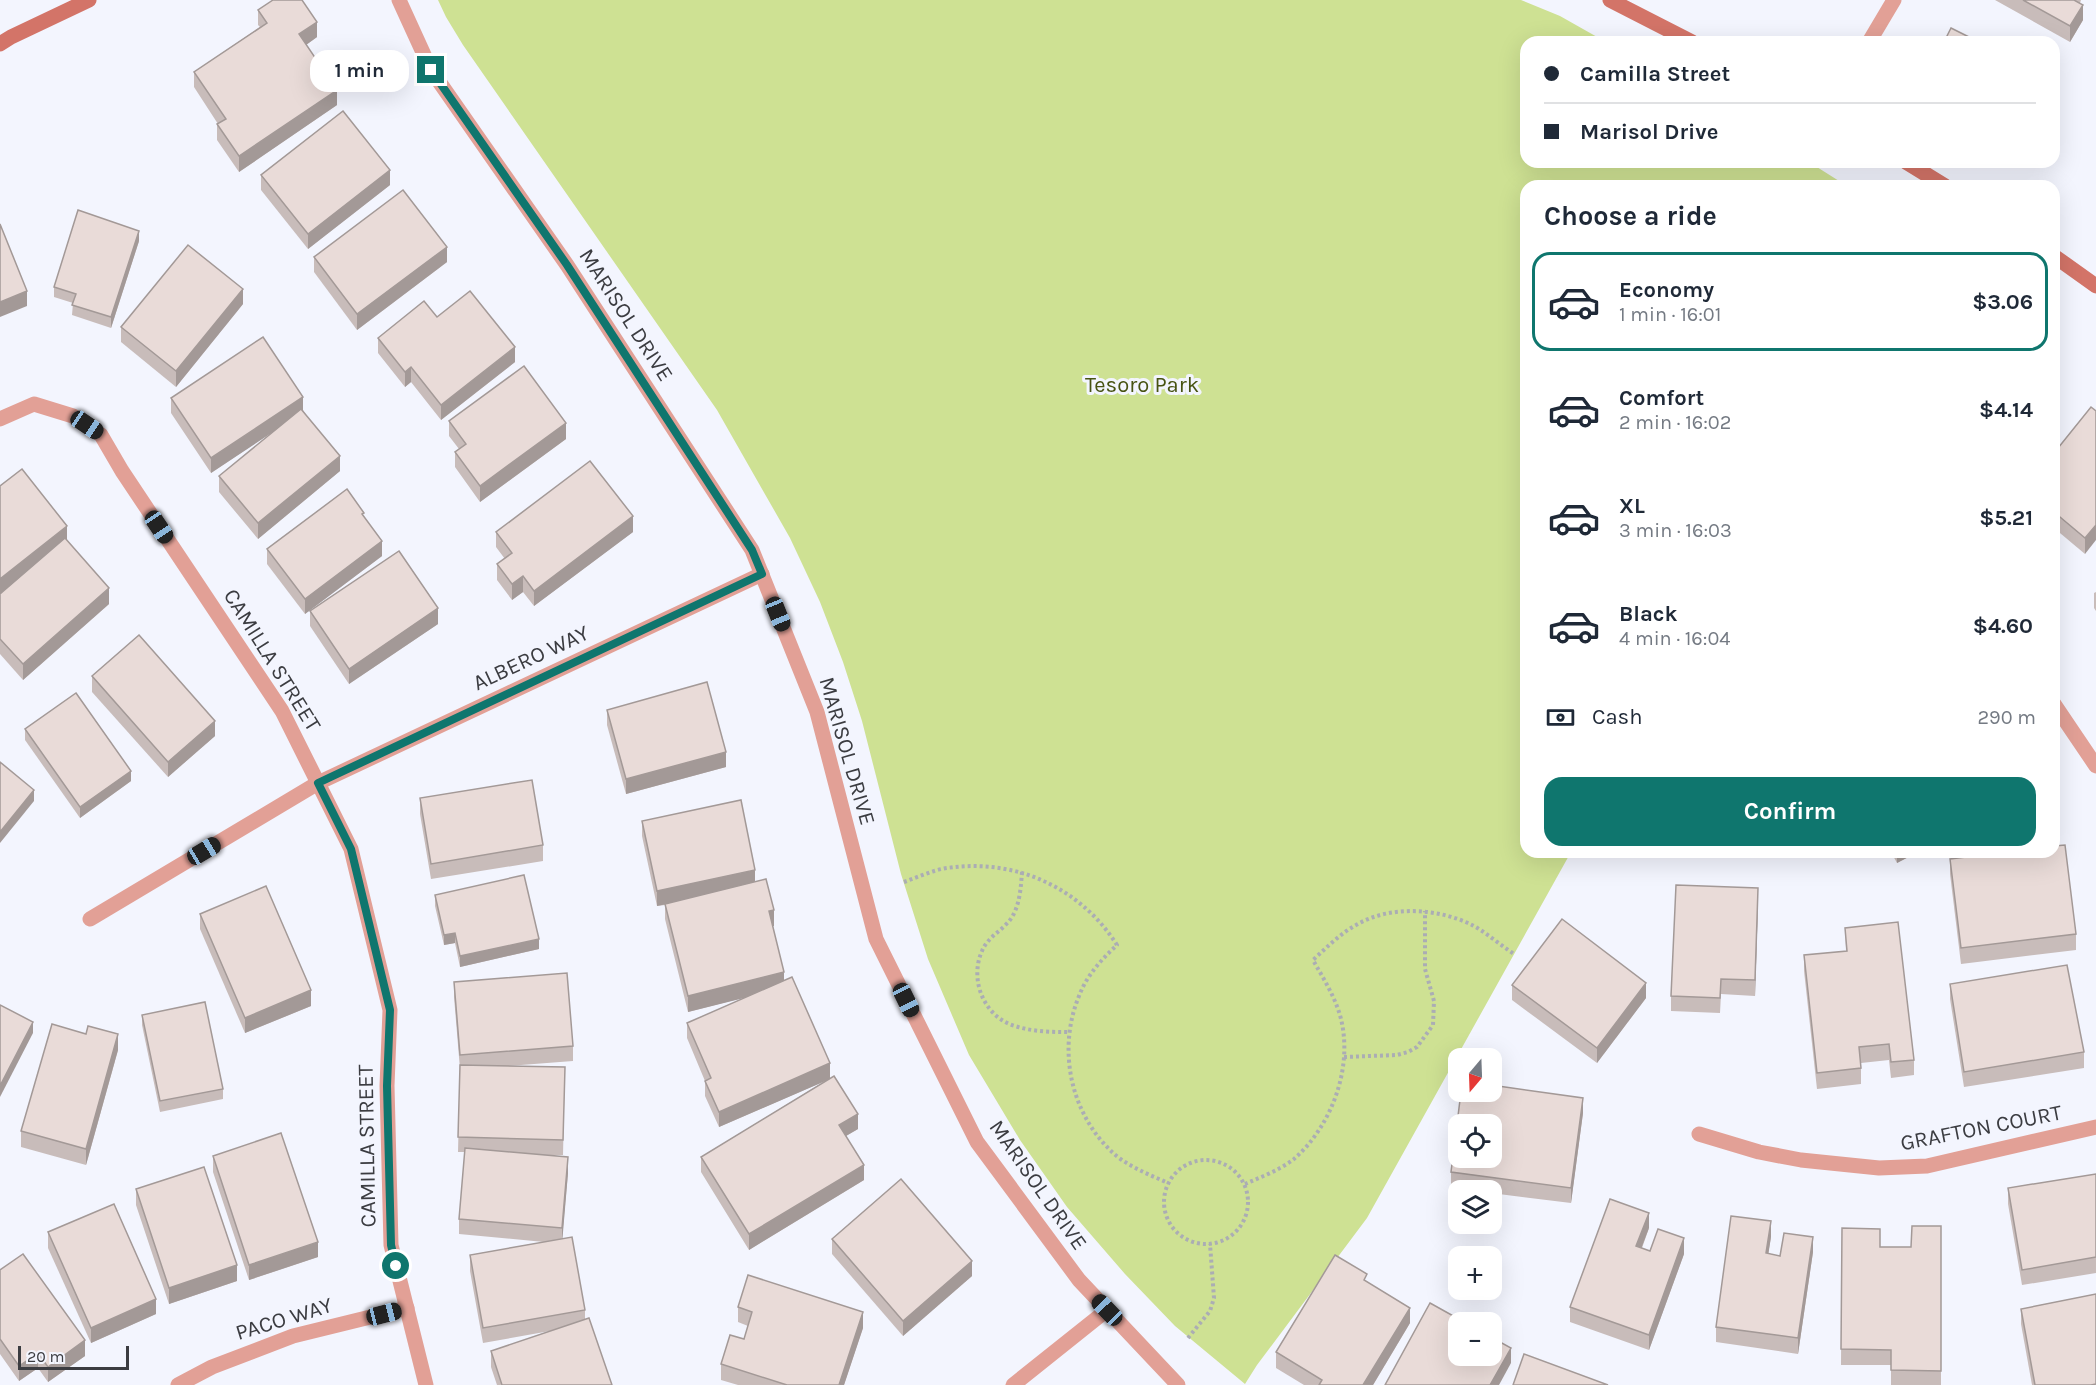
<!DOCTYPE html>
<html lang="en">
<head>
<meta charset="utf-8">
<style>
  body { margin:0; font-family:Karla,sans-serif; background:#f6f6f7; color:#1f2937; height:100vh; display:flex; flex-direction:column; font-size:22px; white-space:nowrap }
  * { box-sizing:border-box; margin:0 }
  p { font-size:20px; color:#747a83 }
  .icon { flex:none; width:33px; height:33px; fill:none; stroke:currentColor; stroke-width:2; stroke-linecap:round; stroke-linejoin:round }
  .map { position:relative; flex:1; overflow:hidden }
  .panel { position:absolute; left:1520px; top:180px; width:540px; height:678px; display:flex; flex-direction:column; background:#fff; border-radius:18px; box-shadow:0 6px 24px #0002 }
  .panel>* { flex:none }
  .guide { position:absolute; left:1520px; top:36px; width:540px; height:132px; border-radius:18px; box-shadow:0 6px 24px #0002; display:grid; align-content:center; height:132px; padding:0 24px; background:#fff }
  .needle { width:39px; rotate:199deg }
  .buttons { position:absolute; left:1448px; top:1048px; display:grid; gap:12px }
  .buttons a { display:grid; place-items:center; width:54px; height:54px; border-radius:12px; background:#fff; box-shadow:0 6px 24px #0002; font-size:30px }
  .scale { position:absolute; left:18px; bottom:15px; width:111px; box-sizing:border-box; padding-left:6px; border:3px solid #3b3c41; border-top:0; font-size:16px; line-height:21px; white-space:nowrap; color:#3b3c41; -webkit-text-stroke:4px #f3f5fe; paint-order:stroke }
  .end { position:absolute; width:27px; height:27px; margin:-14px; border:8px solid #0f766e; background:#fff; box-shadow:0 0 0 3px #fff }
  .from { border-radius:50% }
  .bubble { position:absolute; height:42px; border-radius:18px; background:#fff; box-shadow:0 6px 24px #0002; font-size:20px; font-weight:700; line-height:42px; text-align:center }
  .car { position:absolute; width:18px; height:36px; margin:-18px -9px; border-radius:8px; box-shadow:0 0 4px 2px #0007; background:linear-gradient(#222 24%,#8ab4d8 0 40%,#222 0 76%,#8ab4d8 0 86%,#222 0) }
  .guide b { display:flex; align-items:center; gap:21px; height:57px; font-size:22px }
  .guide b+b { border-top:2px solid #e0e1e3 }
  .guide i { width:15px; height:15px; background:#1f2937 }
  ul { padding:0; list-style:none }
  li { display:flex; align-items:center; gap:18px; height:99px; margin:0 12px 9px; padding:0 12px; border:3px solid transparent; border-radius:18px }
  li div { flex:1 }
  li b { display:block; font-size:22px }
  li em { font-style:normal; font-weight:700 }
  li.current { border-color:#0f766e }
  li>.icon { width:54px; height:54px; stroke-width:1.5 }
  h2 { padding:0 24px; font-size:27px; line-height:72px }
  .pay { display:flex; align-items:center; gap:15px; height:66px; padding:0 24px; font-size:22px }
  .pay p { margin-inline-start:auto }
  .button { display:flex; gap:12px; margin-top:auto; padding:12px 24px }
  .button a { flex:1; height:69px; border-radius:18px; background:#0f766e; color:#fff; font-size:24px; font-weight:700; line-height:69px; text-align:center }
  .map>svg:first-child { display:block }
  .green { fill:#cee193 }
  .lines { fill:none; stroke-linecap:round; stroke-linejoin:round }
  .path { stroke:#abadb4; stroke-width:4; stroke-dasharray:3 3; stroke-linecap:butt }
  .street { stroke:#e2a096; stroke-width:15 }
  .secondary { stroke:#d37468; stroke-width:15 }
  .wall { fill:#c8bcba }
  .shaded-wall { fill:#a39997 }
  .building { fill:#e9dbd8; stroke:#a39997; stroke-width:1.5; fill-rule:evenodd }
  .route { stroke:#0f766e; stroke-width:8 }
  .labels { text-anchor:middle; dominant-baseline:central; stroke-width:6; stroke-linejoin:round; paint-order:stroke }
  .street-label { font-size:22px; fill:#3b3c41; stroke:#f3f5fe }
  .park-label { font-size:22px; fill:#475312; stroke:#f3f5fe }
</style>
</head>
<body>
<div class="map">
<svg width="2096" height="1385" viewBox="0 0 2096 1385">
  <rect width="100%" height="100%" fill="#f3f5fe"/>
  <path class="green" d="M438 0H1521L1560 16 1606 42H1526V162H1809L1847 186H1526V852H1571L1367 1218 1257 1365 1245 1384 1175 1326 1125 1274 1067 1207 1020 1140 969 1055 928 959 901 874 862 721 843 662 820 602 790 538 717 410 463 45 446 17Z"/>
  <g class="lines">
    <g class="path">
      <path d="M1022 872C1021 886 1020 904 1012 917 1004 930 988 936 982 951 969 980 984 1017 1015 1026 1033 1032 1052 1032 1070 1032"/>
      <path d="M904 882C918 877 933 870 947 868 1015 858 1080 887 1117 945 1101 960 1087 975 1079 996 1058 1047 1069 1109 1109 1149 1124 1165 1148 1174 1168 1183"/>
      <path d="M1344 1057 1397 1055 1408 1052 1417 1047 1433 1025 1434 1001 1425 969V911"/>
      <circle cx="1206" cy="1202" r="42"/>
      <path d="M1245 1184C1261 1177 1280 1170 1294 1159 1334 1124 1356 1060 1338 1009 1332 992 1322 976 1313 960 1327 947 1340 934 1356 925 1390 905 1438 908 1472 925 1487 933 1500 945 1514 954"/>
      <path d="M1188 1338 1210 1311 1214 1298 1210 1244"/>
    </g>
    <g class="street">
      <path d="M399 0 431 70 567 265 752 550 817 712 876 939 977 1142 1079 1280 1178 1385"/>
      <path d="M1869 42 1894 0"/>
      <path d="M0 419 34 404 73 416 101 435 122 471 282 711 351 849 390 1010 387 1086 391 1245 426 1385"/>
      <path d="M2054 704 2096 766"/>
      <path d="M90 919 318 783 762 574"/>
      <path d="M1699 1134 1759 1152 1801 1160 1879 1168 1927 1166 2096 1127"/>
      <path d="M178 1385 212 1367 293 1336 407 1308"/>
      <path d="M1013 1385 1107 1310"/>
    </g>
    <g class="secondary">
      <path d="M1610 0 1692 42"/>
      <path d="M0 44 11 37 89 0"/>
      <path d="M1906 162 1945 186"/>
      <path d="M2054 256 2096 286"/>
    </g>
  </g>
  <g class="wall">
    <path d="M1995 0H2081L2080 3 2083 20 2070 42Z"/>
    <path d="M258 10 317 37 306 45 337 105 239 172 217 140V124H218L194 87V72L260 27 258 25Z"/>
    <path d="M261 175 390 185 308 249 261 190Z"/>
    <path d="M139 241 111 328 72 315 73 303 54 297V287Z"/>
    <path d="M314 257 447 262 357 330 314 272Z"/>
    <path d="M243 304 176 387 121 342V327Z"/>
    <path d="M437 317 515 362 441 420 411 382 405 387 378 353V338Z"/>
    <path d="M171 398 303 410 340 471 258 539 219 492V476L272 432 211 473 171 413Z"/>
    <path d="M2091 407 2085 554 2054 528V453Z"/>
    <path d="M449 421 566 439 480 502 455 467V452L459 449 449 436Z"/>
    <path d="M364 517 382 556 305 614 267 564V549Z"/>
    <path d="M496 532H633L534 606 523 592 512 600 497 580V564L505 559 496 547Z"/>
    <path d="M67 540 109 604 23 680 0 654V594Z"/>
    <path d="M2096 592V611L2094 608V593Z"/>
    <path d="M310 611 438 624 349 684 310 626Z"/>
    <path d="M92 676 215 736 168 777 92 692Z"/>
    <path d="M607 710 726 767 626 794 607 725Z"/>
    <path d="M25 729 131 781 80 818 25 740Z"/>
    <path d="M420 798 543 845V861L431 879 420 814Z"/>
    <path d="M642 821 755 882 774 926H773L784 980 830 1078 858 1129 846 1136 864 1180 749 1250 701 1172V1157L825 1081 719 1127 705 1096V1081L687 1038V1023L746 997 688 1012 665 919V905L657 906 642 836Z"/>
    <path d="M1891 852H1918L1897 863Z"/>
    <path d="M1950 859 2076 934V950L1961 964 1950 874Z"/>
    <path d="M435 895 539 949 460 967 455 943 444 945 435 906Z"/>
    <path d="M1758 904 1755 996 1721 994 1720 1013 1671 1011V996Z"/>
    <path d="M200 914 311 1006 245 1033 200 929Z"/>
    <path d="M1845 928 1914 1060V1075L1891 1078 1889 1060 1861 1063V1084L1817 1089 1804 971V955L1846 951Z"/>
    <path d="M454 982 573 1046V1061L508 1066 565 1067 563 1155H538L568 1173 562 1239 585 1310V1320L612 1385H497L491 1367V1351L550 1331 483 1343 470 1271V1255L544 1242 459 1234V1219L465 1152H458L460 1069 454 997Z"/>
    <path d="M1950 984 2084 1052V1068L1964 1087 1950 999Z"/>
    <path d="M1512 985 1646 998 1597 1063 1512 1000Z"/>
    <path d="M142 1015 223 1089V1099L160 1112 142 1025Z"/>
    <path d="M86 1034 118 1050 86 1165 21 1147V1131Z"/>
    <path d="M1583 1113 1571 1203 1491 1193V1191H1477L1451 1188V1172Z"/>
    <path d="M213 1156 318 1257 249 1280 213 1172Z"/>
    <path d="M2096 1174V1273L2022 1285 2008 1204V1188Z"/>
    <path d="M136 1189 237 1281 169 1304 136 1205Z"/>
    <path d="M1941 1226V1385H1891V1365H1841L1842 1228 1880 1247H1911Z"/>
    <path d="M1649 1228 1642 1248 1650 1251 1684 1254 1649 1350 1570 1322V1307Z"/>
    <path d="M48 1232 156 1314 91 1343 48 1248Z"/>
    <path d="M1771 1237 1768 1254 1780 1256 1813 1252 1798 1354 1716 1342V1327Z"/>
    <path d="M832 1239 972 1276 903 1336 832 1254Z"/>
    <path d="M0 1270 85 1356 48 1382 38 1368 19 1381 0 1354Z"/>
    <path d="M1367 1282 1410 1323 1373 1385H1304L1276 1368V1352Z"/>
    <path d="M2096 1294V1385H2032L2021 1324V1309Z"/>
    <path d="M738 1307 863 1328 844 1385H738L721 1380V1364L744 1339 748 1326 738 1322Z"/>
  </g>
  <g class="shaded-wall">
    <path d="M2083 5V20L2070 42V26Z"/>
    <path d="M317 22V37L299 50V34Z"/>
    <path d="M337 90V105L239 172V156Z"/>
    <path d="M390 170V185L308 249V234Z"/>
    <path d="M139 231V241L111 328V317Z"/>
    <path d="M447 247V262L357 330V314Z"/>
    <path d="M243 289V304L176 387V371Z"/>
    <path d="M27 291V306L0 317V302Z"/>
    <path d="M515 347V362L441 420V405Z"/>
    <path d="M411 367V382L405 387V372Z"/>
    <path d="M303 397V412L211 473V458Z"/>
    <path d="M566 423V439L480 502V486Z"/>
    <path d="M340 456V471L258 539V523Z"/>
    <path d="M633 516V532L534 606V591Z"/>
    <path d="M2096 525V540L2085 554V538Z"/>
    <path d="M67 526V541L0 594V579Z"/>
    <path d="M382 541V556L305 614V599Z"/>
    <path d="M523 576V592L512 600V584Z"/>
    <path d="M109 588V604L23 680V664Z"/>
    <path d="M438 608V624L349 684V669Z"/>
    <path d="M215 721V736L168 777V762Z"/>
    <path d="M726 752V767L626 794V779Z"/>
    <path d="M131 771V781L80 818V807Z"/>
    <path d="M34 790V801L0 843V832Z"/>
    <path d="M1897 852H1918L1897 863Z"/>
    <path d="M755 870V886L657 906V891Z"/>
    <path d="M1758 888V904L1755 996V980Z"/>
    <path d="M774 910V926L769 927V911Z"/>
    <path d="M455 933V943L444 945V935Z"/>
    <path d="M539 939V949L460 967V956Z"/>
    <path d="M784 972V988L688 1012V996Z"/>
    <path d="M1646 983V998L1597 1063V1048Z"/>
    <path d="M311 990V1006L245 1033V1018Z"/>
    <path d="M33 1022V1033L0 1097V1086Z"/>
    <path d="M118 1034V1050L86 1165V1149Z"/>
    <path d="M830 1063V1079L719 1127V1112Z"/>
    <path d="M1583 1098V1113L1571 1203V1188Z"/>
    <path d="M858 1114V1129L839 1140V1125Z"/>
    <path d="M568 1157V1173L562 1244V1228Z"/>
    <path d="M864 1165V1180L749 1250V1234Z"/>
    <path d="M1649 1213V1228L1636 1262V1246Z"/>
    <path d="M1771 1221V1237L1766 1269V1253Z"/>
    <path d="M1813 1237V1252L1798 1354V1338Z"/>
    <path d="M1684 1238V1254L1649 1350V1335Z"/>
    <path d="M318 1242V1257L249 1280V1265Z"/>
    <path d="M972 1261V1276L903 1336V1321Z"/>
    <path d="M237 1265V1281L169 1304V1288Z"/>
    <path d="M156 1299V1314L91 1343V1328Z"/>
    <path d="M1410 1308V1323L1373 1385H1363Z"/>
    <path d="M863 1312V1328L844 1385H839Z"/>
    <path d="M85 1340V1356L48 1382V1367Z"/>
    <path d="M1511 1348V1363L1499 1385H1490Z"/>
    <path d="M38 1353V1368L19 1381V1366Z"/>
  </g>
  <g class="building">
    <path d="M273 0H302L317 22 299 34 337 90 239 156 217 124 226 119 194 72 267 23 258 10Z"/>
    <path d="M2023 0H2074L2083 5 2070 26Z"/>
    <path d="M1951 28 1979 42H1944Z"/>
    <path d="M343 111 390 170 308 234 261 175Z"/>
    <path d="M403 190 447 247 357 314 314 257Z"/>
    <path d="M78 210 139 231 111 317 72 305 76 294 54 287Z"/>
    <path d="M0 224 27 291 0 302Z"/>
    <path d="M188 245 243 289 176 371 121 327Z"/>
    <path d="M470 291 515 347 441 405 411 367 405 372 378 338 424 301 437 317Z"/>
    <path d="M263 337 303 397 211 458 171 398Z"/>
    <path d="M524 366 566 423 480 486 455 452 466 444 449 421Z"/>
    <path d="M2091 407 2096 411V525L2085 538 2054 512V453Z"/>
    <path d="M301 409 340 456 258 523 219 476Z"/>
    <path d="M590 461 633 516 534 591 523 576 512 584 497 564 512 553 496 532Z"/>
    <path d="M22 469 67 526 0 579V486Z"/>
    <path d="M347 489 364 513 362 514 382 541 305 599 267 549Z"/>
    <path d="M65 538 109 588 23 664 0 639V594Z"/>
    <path d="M399 551 438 608 349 669 310 611Z"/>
    <path d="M139 635 215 721 168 762 92 676Z"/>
    <path d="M707 682 726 752 626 779 607 710Z"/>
    <path d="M76 693 131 771 80 807 25 729Z"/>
    <path d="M0 762 34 790 0 832Z"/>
    <path d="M532 780 543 845 431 864 420 798Z"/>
    <path d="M741 800 755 870 657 891 642 821Z"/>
    <path d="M2065 845 2076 934 1961 948 1950 859 2006 852H2054V846Z"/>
    <path d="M524 875 539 939 460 956 455 933 444 935 435 895Z"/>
    <path d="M766 879 774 910 769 911 784 972 688 996 665 904Z"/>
    <path d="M1676 885 1758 888 1755 980 1721 979 1720 998 1671 996Z"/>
    <path d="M266 886 311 990 245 1018 200 914Z"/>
    <path d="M1562 919 1646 983 1597 1048 1512 985Z"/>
    <path d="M1898 922 1914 1060 1891 1062 1889 1044 1859 1047 1861 1068 1817 1073 1804 955 1847 951 1845 928Z"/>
    <path d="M2067 965 2084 1052 1964 1072 1950 984Z"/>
    <path d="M567 973 573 1046 460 1055 454 982Z"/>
    <path d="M792 977 830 1063 719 1112 705 1081 711 1078 687 1023Z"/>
    <path d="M205 1002 223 1089 160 1101 142 1015Z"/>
    <path d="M0 1005 33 1022 0 1086Z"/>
    <path d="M52 1024 86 1034 88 1026 118 1034 86 1149 21 1131Z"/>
    <path d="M460 1065 565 1067 563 1140 458 1137Z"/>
    <path d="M834 1076 858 1114 839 1125 864 1165 749 1234 701 1157Z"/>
    <path d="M1491 1085 1583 1098 1571 1188 1451 1172 1461 1092H1491ZM1458 1125H1491V1158H1458Z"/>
    <path d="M281 1133 318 1242 249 1265 213 1156Z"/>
    <path d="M465 1148 568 1157 562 1228 459 1219Z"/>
    <path d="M204 1167 237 1265 169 1288 136 1189Z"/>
    <path d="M2096 1174V1257L2022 1270 2008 1188Z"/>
    <path d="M901 1179 972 1261 903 1321 832 1239Z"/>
    <path d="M1610 1199 1649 1213 1636 1246 1650 1251 1658 1229 1684 1238 1649 1335 1570 1307Z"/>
    <path d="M114 1204 156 1299 91 1328 48 1232Z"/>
    <path d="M1731 1216 1771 1221 1766 1253 1780 1256 1784 1233 1813 1237 1798 1338 1716 1327Z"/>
    <path d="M1912 1226H1941V1371L1891 1370V1350L1841 1349 1842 1228 1880 1229V1247H1911Z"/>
    <path d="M572 1237 585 1310 483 1328 470 1255Z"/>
    <path d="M23 1254 85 1340 48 1367 38 1353 19 1366 0 1339V1270Z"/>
    <path d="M1335 1255 1367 1274 1364 1280 1410 1308 1363 1385H1319L1322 1380 1276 1352Z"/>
    <path d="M748 1275 863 1312 839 1385H787L721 1364 730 1335 744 1339 752 1312 738 1307Z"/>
    <path d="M2096 1294V1384L2091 1385H2035L2021 1309Z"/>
    <path d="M1430 1303 1466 1323H1458V1356H1491V1337L1511 1348 1490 1385H1385Z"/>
    <path d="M589 1318 612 1385H502L491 1351Z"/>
    <path d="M1524 1354 1608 1385H1513Z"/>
  </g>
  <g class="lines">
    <path class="route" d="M396 1266 391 1245 387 1086 390 1010 351 849 318 783 762 574 752 550 567 265 431 70"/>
  </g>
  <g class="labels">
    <g class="street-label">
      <text transform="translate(626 315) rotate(57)">MARISOL DRIVE</text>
      <text transform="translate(531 658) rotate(-25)">ALBERO WAY</text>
      <text transform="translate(272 660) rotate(58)">CAMILLA STREET</text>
      <text transform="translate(847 751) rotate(74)">MARISOL DRIVE</text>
      <text transform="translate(1981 1128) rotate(-11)">GRAFTON COURT</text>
      <text transform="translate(367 1146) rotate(-91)">CAMILLA STREET</text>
      <text transform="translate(1038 1185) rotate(55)">MARISOL DRIVE</text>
      <text transform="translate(284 1319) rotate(-17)">PACO WAY</text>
    </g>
    <g class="park-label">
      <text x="1142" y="385">Tesoro Park</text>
    </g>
  </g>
</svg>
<div class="buttons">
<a><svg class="needle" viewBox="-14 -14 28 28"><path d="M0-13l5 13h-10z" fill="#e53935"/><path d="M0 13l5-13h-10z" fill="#747a83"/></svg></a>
<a><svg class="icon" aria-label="locate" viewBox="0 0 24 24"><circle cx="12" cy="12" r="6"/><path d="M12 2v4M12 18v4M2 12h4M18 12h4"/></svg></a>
<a><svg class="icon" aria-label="layers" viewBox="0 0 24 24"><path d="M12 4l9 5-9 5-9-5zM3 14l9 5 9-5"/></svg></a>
<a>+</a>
<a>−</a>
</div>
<div class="scale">20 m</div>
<i class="end from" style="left:396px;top:1266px"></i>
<i class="end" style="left:431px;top:70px"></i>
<div class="bubble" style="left:310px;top:50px;width:99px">1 min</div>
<i class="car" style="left:87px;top:425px;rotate:124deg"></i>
<i class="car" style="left:159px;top:527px;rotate:146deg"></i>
<i class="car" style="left:778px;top:614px;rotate:158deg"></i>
<i class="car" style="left:204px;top:851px;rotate:59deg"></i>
<i class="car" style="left:906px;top:1000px;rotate:154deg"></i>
<i class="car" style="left:1107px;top:1310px;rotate:316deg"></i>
<i class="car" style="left:384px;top:1314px;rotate:76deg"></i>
<div class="guide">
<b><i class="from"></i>Camilla Street</b>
<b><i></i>Marisol Drive</b>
</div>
<section class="panel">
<h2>Choose a ride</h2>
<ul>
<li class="current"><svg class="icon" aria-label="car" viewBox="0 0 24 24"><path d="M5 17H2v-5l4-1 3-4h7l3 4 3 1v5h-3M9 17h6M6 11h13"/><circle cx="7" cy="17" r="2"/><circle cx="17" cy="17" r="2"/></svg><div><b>Economy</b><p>1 min · 16:01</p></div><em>$3.06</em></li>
<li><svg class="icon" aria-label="car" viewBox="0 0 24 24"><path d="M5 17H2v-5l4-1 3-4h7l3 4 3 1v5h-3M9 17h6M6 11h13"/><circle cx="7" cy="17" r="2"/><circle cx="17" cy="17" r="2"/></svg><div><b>Comfort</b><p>2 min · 16:02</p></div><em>$4.14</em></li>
<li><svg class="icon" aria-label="car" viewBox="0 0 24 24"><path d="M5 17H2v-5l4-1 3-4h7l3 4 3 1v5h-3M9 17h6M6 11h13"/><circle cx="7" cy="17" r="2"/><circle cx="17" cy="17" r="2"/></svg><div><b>XL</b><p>3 min · 16:03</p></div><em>$5.21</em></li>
<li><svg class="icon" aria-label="car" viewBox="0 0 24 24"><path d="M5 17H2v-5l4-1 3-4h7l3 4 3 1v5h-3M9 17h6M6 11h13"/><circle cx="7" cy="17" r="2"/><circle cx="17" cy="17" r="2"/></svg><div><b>Black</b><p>4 min · 16:04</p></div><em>$4.60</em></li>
</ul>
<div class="pay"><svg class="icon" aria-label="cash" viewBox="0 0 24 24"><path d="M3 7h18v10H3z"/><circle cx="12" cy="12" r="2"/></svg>Cash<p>290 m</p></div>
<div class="button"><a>Confirm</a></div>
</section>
</div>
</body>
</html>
